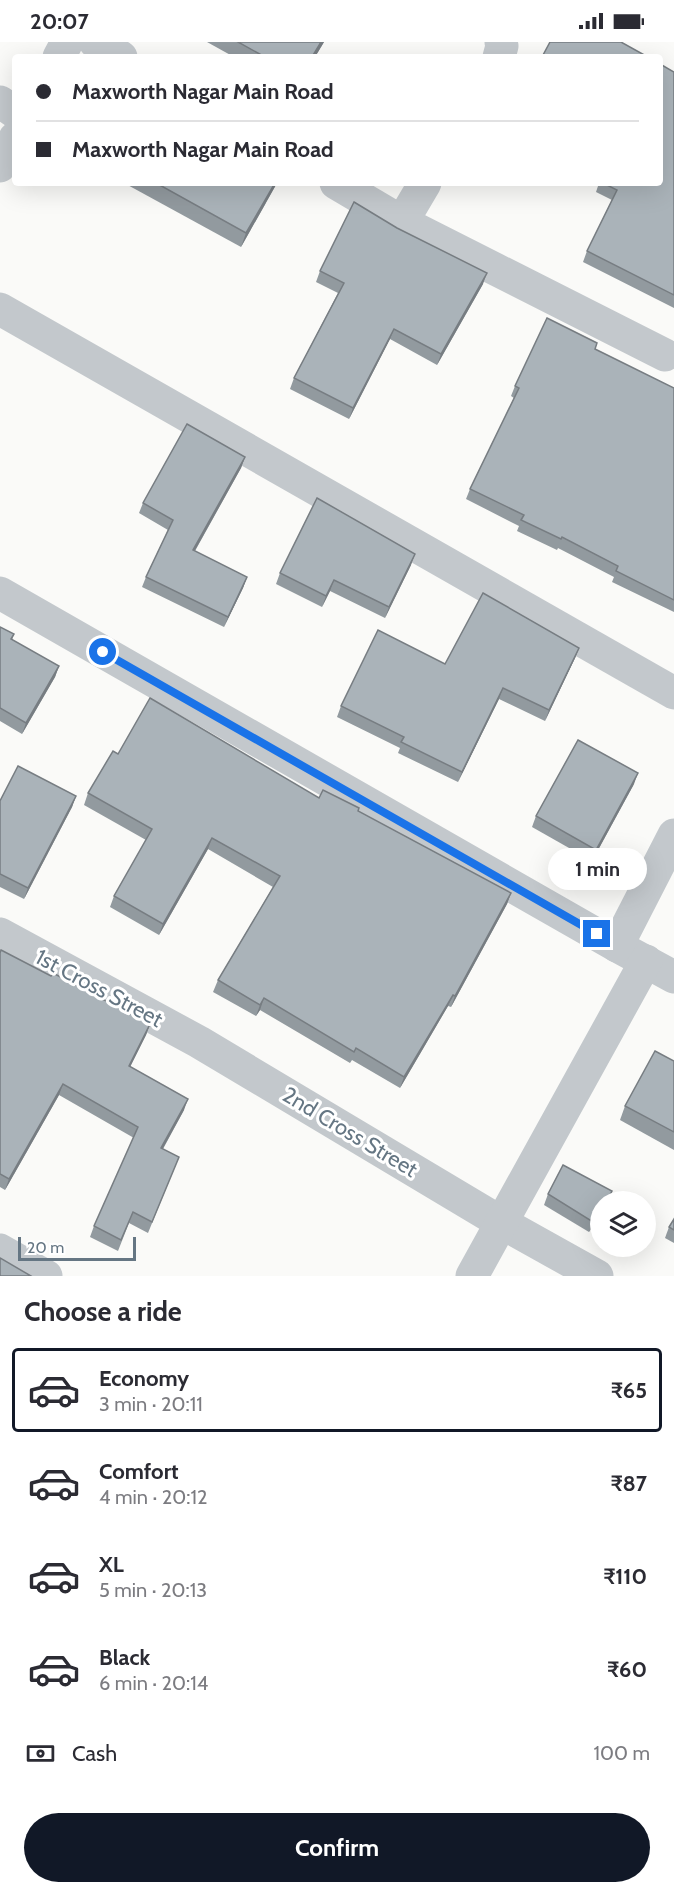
<!DOCTYPE html>
<html lang="en">
<head>
<meta charset="utf-8">
<style>
  body { margin:0; font-family:Cabin,sans-serif; background:#f2f2f3; color:#2b2b33; height:100vh; display:flex; flex-direction:column; font-size:22px; white-space:nowrap }
  * { box-sizing:border-box; margin:0 }
  p { font-size:20px; color:#7c7c81 }
  .icon { flex:none; width:33px; height:33px; fill:none; stroke:currentColor; stroke-width:2; stroke-linecap:round; stroke-linejoin:round }
  .map { position:relative; height:1234px; overflow:hidden }
  .sheet { display:flex; flex-direction:column; background:#fff; flex:1 }
  .sheet>* { flex:none }
  .banner { position:absolute; left:12px; top:12px; width:651px; height:132px; border-radius:6px; box-shadow:0 6px 24px #0002; display:grid; align-content:center; height:132px; padding:0 24px; background:#fff }
  .fabs { position:absolute; left:590px; top:1149px; display:grid; gap:12px }
  .fabs a { display:grid; place-items:center; width:66px; height:66px; border-radius:50%; background:#fff; box-shadow:0 6px 24px #0002; font-size:30px }
  .scale { position:absolute; left:18px; bottom:15px; width:118px; box-sizing:border-box; padding-left:6px; border:3px solid #657683; border-top:0; font-size:16px; line-height:21px; white-space:nowrap; color:#657683; -webkit-text-stroke:4px #fff; paint-order:stroke }
  .end { position:absolute; width:27px; height:27px; margin:-14px; border:8px solid #1a73e8; background:#fff; box-shadow:0 0 0 3px #fff }
  .from { border-radius:50% }
  .bubble { position:absolute; height:42px; border-radius:21px; background:#fff; box-shadow:0 6px 24px #0002; font-size:20px; font-weight:700; line-height:42px; text-align:center }
  .banner b { display:flex; align-items:center; gap:21px; height:57px; font-size:22px }
  .banner b+b { border-top:2px solid #e1e1e2 }
  .banner i { width:15px; height:15px; background:#2b2b33 }
  ul { padding:0; list-style:none }
  li { display:flex; align-items:center; gap:18px; height:84px; margin:0 12px 9px; padding:0 12px; border:3px solid transparent; border-radius:6px }
  li div { flex:1 }
  li b { display:block; font-size:22px }
  li em { font-style:normal; font-weight:700 }
  li.current { border-color:#111827 }
  li>.icon { width:54px; height:54px; stroke-width:1.5 }
  h2 { padding:0 24px; font-size:27px; line-height:72px }
  .pay { display:flex; align-items:center; gap:15px; height:66px; padding:0 24px; font-size:22px }
  .pay p { margin-inline-start:auto }
  .cta { display:flex; gap:12px; margin-top:auto; padding:12px 24px }
  .cta a { flex:1; height:69px; border-radius:36px; background:#111827; color:#fff; font-size:24px; font-weight:700; line-height:69px; text-align:center }
  .status { display:flex; justify-content:space-between; align-items:center; height:42px; padding:0 30px; background:#fff; direction:ltr }
  .status svg { height:16px; fill:currentColor }
  .map>svg:first-child { display:block }
  .lines { fill:none; stroke-linecap:round; stroke-linejoin:round }
  .street { stroke:#c3c8cc; stroke-width:33 }
  .wall { fill:#929a9f }
  .shaded-wall { fill:#777d82 }
  .building { fill:#aab3b9; stroke:#777d82; stroke-width:1.5 }
  .route { stroke:#1a73e8; stroke-width:8 }
  .labels { text-anchor:middle; dominant-baseline:central; stroke-width:6; stroke-linejoin:round; paint-order:stroke }
  .street-label { font-size:22px; fill:#657683; stroke:#fff }
</style>
</head>
<body>
<div class="status"><b>20:07</b><svg viewBox="0 0 49 12"><path d="M0 12V9h3v3zM5 12V6h3v6zM10 12V3h3v9zM15 12V0h3v12zM26 1h20v11H26zM47 4h2v5h-2z"/></svg></div>
<div class="map">
<svg width="674" height="1234" viewBox="0 0 674 1234">
  <rect width="100%" height="100%" fill="#fafaf8"/>
  <g class="lines">
    <g class="street">
      <path d="M95 0 121 15"/>
      <path d="M59 15 67 0"/>
      <path d="M499 15 502 4 501 0"/>
      <path d="M0 60 15 70"/>
      <path d="M0 124 15 96"/>
      <path d="M336 141 402 180 665 313"/>
      <path d="M402 180 425 141"/>
      <path d="M0 267 674 651"/>
      <path d="M0 551 617 904 674 935"/>
      <path d="M0 892 199 1000 502 1181 597 1234"/>
      <path d="M617 904 674 793"/>
      <path d="M0 1208 46 1234"/>
      <path d="M472 1234 646 919"/>
    </g>
  </g>
  <g class="wall">
    <path d="M207 0H324L315 15H234Z"/>
    <path d="M674 30V266L583 220 587 209 612 158 596 150 599 141H660Z"/>
    <path d="M124 141H277L241 205Z"/>
    <path d="M320 229 483 242 437 323 390 297 349 377 290 347 294 336 338 251 316 240Z"/>
    <path d="M597 301 595 308 674 346V570L612 540 614 535 558 506 557 508 517 489 519 484 466 457 470 447 514 356 511 354 515 344Z"/>
    <path d="M245 415 241 426 195 509 247 535 243 546 224 585 142 545 146 535 168 488 139 471 143 461Z"/>
    <path d="M411 523 385 576 330 549 322 565 276 542 280 531Z"/>
    <path d="M0 585 14 592 12 598 59 624 55 635 22 692 0 679Z"/>
    <path d="M579 606 575 616 545 679 499 657 458 740 398 711 400 706 337 675 341 664 445 622Z"/>
    <path d="M634 742 592 819 532 785 536 774Z"/>
    <path d="M88 751 319 756 358 769 511 851 507 862 451 965 448 964 400 1046 352 1018 350 1021 260 968 256 974 213 950 218 938 273 845 208 807 159 893 110 865 114 854 146 798 84 763Z"/>
    <path d="M76 754 72 765 24 857 0 845V759Z"/>
    <path d="M0 911 51 934 150 982 146 993 130 1025 184 1068 163 1107 179 1115 148 1191 129 1181 118 1209 90 1195 94 1184 134 1096 59 1053 5 1148 0 1145Z"/>
    <path d="M674 1019V1108L620 1078 625 1064Z"/>
    <path d="M548 1152 600 1160V1173L589 1190 544 1163Z"/>
    <path d="M674 1177V1201L665 1196 669 1185Z"/>
  </g>
  <g class="shaded-wall">
    <path d="M321 0H324L315 15H312Z"/>
    <path d="M275 141H277L241 205 246 191Z"/>
    <path d="M487 231 483 242 437 323 441 312Z"/>
    <path d="M394 287 390 297 349 377 353 366Z"/>
    <path d="M245 415 241 426 189 519 193 508Z"/>
    <path d="M415 512 411 523 385 576 389 565Z"/>
    <path d="M247 535 243 546 224 585 228 575Z"/>
    <path d="M334 538 330 549 322 565 326 554Z"/>
    <path d="M579 606 575 616 545 679 549 668Z"/>
    <path d="M59 624 55 635 22 692 26 681Z"/>
    <path d="M503 646 499 657 458 740 462 730Z"/>
    <path d="M638 731 634 742 592 819 596 808Z"/>
    <path d="M76 754 72 765 24 857 28 846Z"/>
    <path d="M212 796 208 807 159 893 163 882Z"/>
    <path d="M511 851 507 862 451 965 455 954Z"/>
    <path d="M453 953 448 964 400 1046 404 1035Z"/>
    <path d="M264 956 260 968 256 974 260 963Z"/>
    <path d="M150 982 146 993 125 1035 129 1024Z"/>
    <path d="M63 1042 59 1053 5 1148 9 1137Z"/>
    <path d="M188 1057 184 1068 157 1117 161 1106Z"/>
    <path d="M600 1169V1173L589 1190 593 1180Z"/>
  </g>
  <g class="building">
    <path d="M238 0H321L312 15H265Z"/>
    <path d="M550 0H621L648 15H542Z"/>
    <path d="M660 22 674 30V253L587 209 617 148 603 141H660Z"/>
    <path d="M156 141H275L246 191Z"/>
    <path d="M354 160 397 186 487 231 441 312 394 287 353 366 294 336 344 241 320 229Z"/>
    <path d="M547 276 597 301 595 307 674 346V558L616 529 618 524 562 495 561 497 521 478 524 473 470 447 519 346 515 344Z"/>
    <path d="M187 382 245 415 193 508 247 535 228 575 146 535 173 478 143 461Z"/>
    <path d="M317 456 415 512 389 565 334 538 326 554 280 531Z"/>
    <path d="M483 551 579 606 549 668 503 646 462 730 401 700 404 695 341 664 378 588 445 622Z"/>
    <path d="M0 585 14 592 11 597 59 624 26 681 0 666Z"/>
    <path d="M150 656 319 756 323 748 359 766 358 769 511 851 455 954 453 953 404 1035 356 1006 354 1010 264 956 260 963 218 938 280 834 212 796 163 882 114 854 152 787 88 751 113 709 118 712Z"/>
    <path d="M578 698 638 731 596 808 536 774Z"/>
    <path d="M18 724 76 754 28 846 0 832V759Z"/>
    <path d="M1 908 51 934 53 931 150 982 129 1024 188 1057 161 1106 179 1115 152 1180 133 1170 121 1198 94 1184 138 1085 63 1042 9 1137 0 1132V911Z"/>
    <path d="M655 1009 674 1019V1090L625 1064Z"/>
    <path d="M563 1123 612 1149 606 1160H600V1169L593 1180 548 1152Z"/>
    <path d="M674 1177V1188L669 1185Z"/>
    <path d="M0 1216 31 1234H0Z"/>
  </g>
  <g class="lines">
    <path class="route" d="M103 610 597 892"/>
  </g>
  <g class="labels">
    <g class="street-label">
      <text transform="translate(99 946) rotate(28)">1st Cross Street</text>
      <text transform="translate(350 1090) rotate(31)">2nd Cross Street</text>
    </g>
  </g>
</svg>
<div class="fabs">
<a><svg class="icon" aria-label="layers" viewBox="0 0 24 24"><path d="M12 4l9 5-9 5-9-5zM3 14l9 5 9-5"/></svg></a>
</div>
<div class="scale">20 m</div>
<i class="end from" style="left:103px;top:610px"></i>
<i class="end" style="left:597px;top:892px"></i>
<div class="bubble" style="left:548px;top:806px;width:99px">1 min</div>
<div class="banner">
<b><i class="from"></i>Maxworth Nagar Main Road</b>
<b><i></i>Maxworth Nagar Main Road</b>
</div>
</div>
<section class="sheet">
<h2>Choose a ride</h2>
<ul>
<li class="current"><svg class="icon" aria-label="car" viewBox="0 0 24 24"><path d="M5 17H2v-5l4-1 3-4h7l3 4 3 1v5h-3M9 17h6M6 11h13"/><circle cx="7" cy="17" r="2"/><circle cx="17" cy="17" r="2"/></svg><div><b>Economy</b><p>3 min · 20:11</p></div><em>₹65</em></li>
<li><svg class="icon" aria-label="car" viewBox="0 0 24 24"><path d="M5 17H2v-5l4-1 3-4h7l3 4 3 1v5h-3M9 17h6M6 11h13"/><circle cx="7" cy="17" r="2"/><circle cx="17" cy="17" r="2"/></svg><div><b>Comfort</b><p>4 min · 20:12</p></div><em>₹87</em></li>
<li><svg class="icon" aria-label="car" viewBox="0 0 24 24"><path d="M5 17H2v-5l4-1 3-4h7l3 4 3 1v5h-3M9 17h6M6 11h13"/><circle cx="7" cy="17" r="2"/><circle cx="17" cy="17" r="2"/></svg><div><b>XL</b><p>5 min · 20:13</p></div><em>₹110</em></li>
<li><svg class="icon" aria-label="car" viewBox="0 0 24 24"><path d="M5 17H2v-5l4-1 3-4h7l3 4 3 1v5h-3M9 17h6M6 11h13"/><circle cx="7" cy="17" r="2"/><circle cx="17" cy="17" r="2"/></svg><div><b>Black</b><p>6 min · 20:14</p></div><em>₹60</em></li>
</ul>
<div class="pay"><svg class="icon" aria-label="cash" viewBox="0 0 24 24"><path d="M3 7h18v10H3z"/><circle cx="12" cy="12" r="2"/></svg>Cash<p>100 m</p></div>
<div class="cta"><a>Confirm</a></div>
</section>
</body>
</html>
